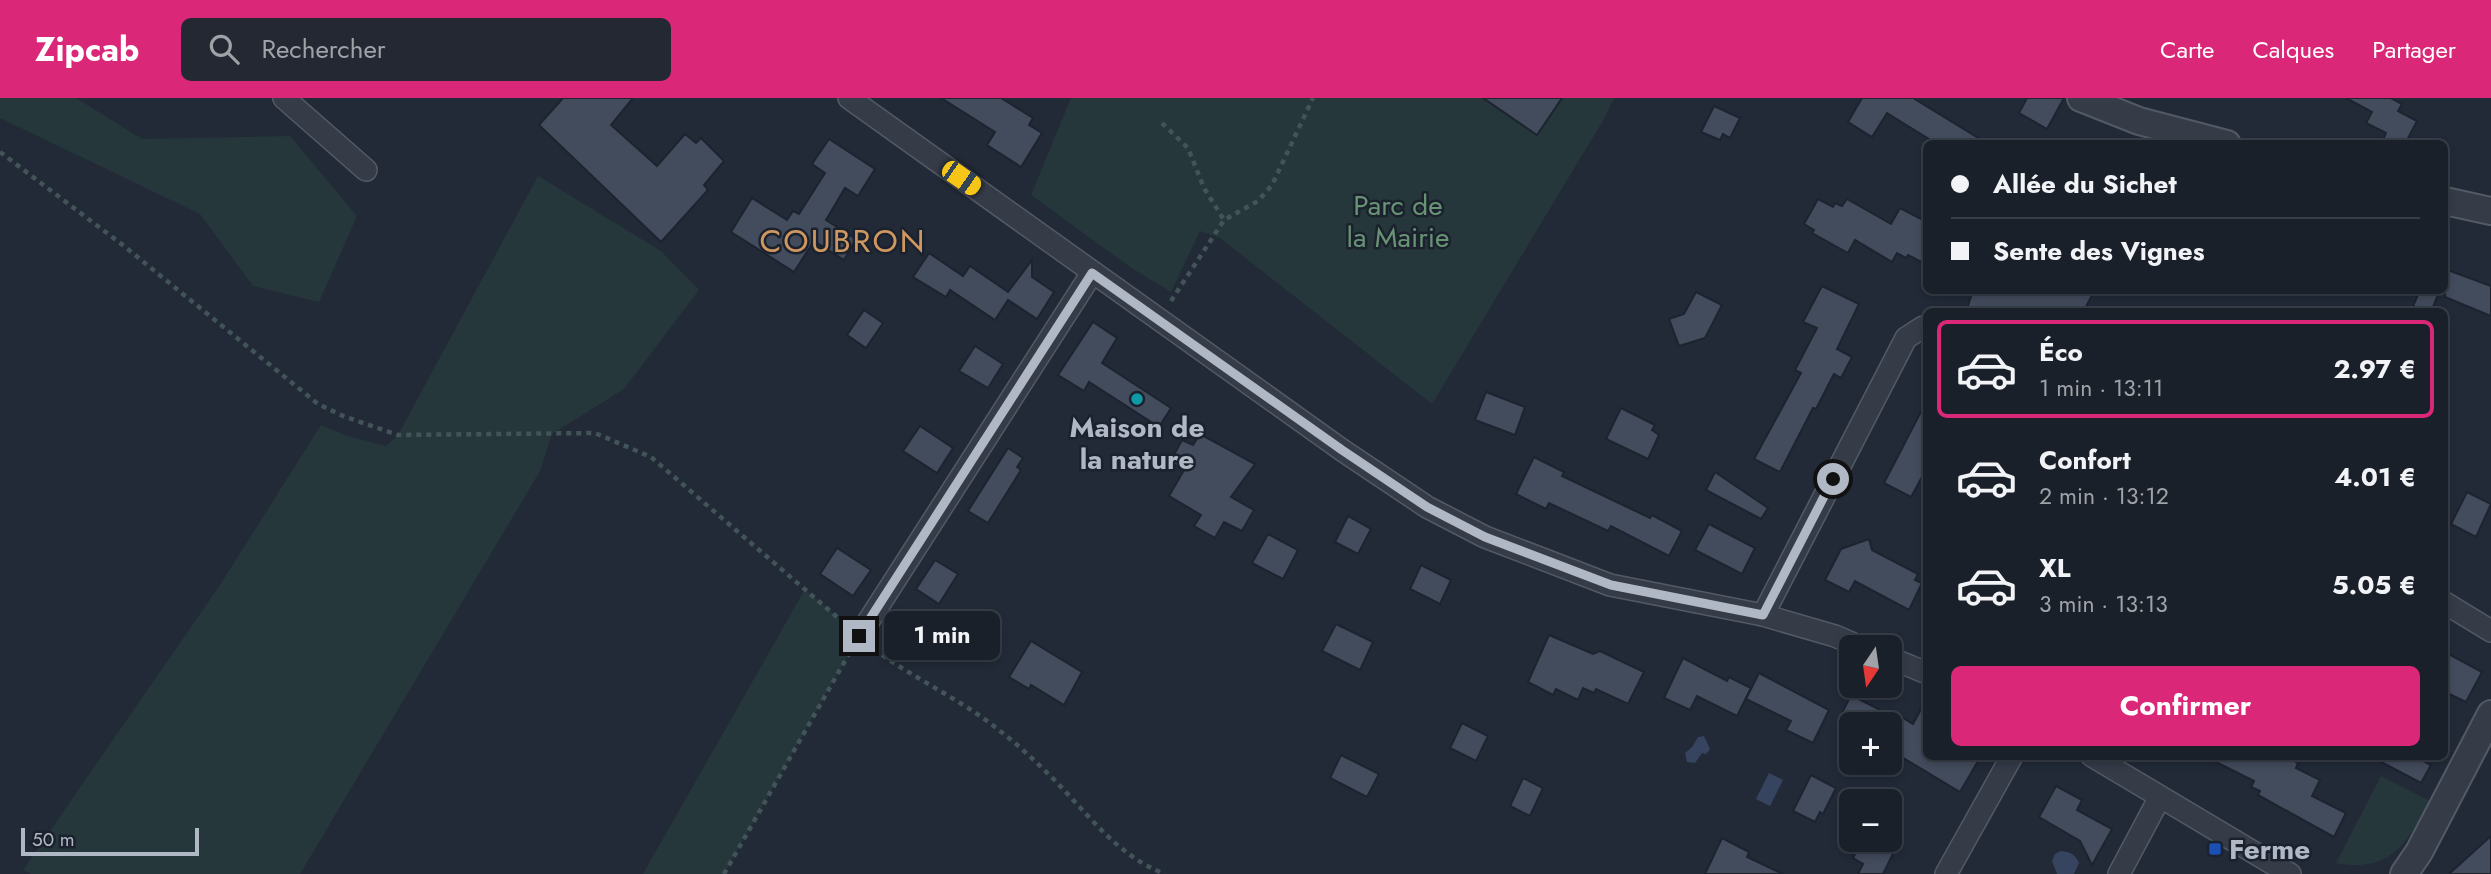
<!DOCTYPE html>
<html lang="fr">
<head>
<meta charset="utf-8">
<style>
  body { margin:0; font-family:Jost,sans-serif; background:#232832; color:#f1f3f6; height:100vh; display:flex; flex-direction:column; font-size:26px; white-space:nowrap }
  * { box-sizing:border-box; margin:0 }
  p { font-size:23px; color:#9fa3a8 }
  .icon { flex:none; width:38px; height:38px; fill:none; stroke:currentColor; stroke-width:2; stroke-linecap:round; stroke-linejoin:round }
  .map { position:relative; flex:1; overflow:hidden }
  .panel { position:absolute; left:1923px; top:210px; width:525px; height:452px; display:flex; flex-direction:column; background:#1a202a; border-radius:10px; box-shadow:0 4px 10px #0003,0 0 0 2px #383e47 }
  .panel>* { flex:none }
  .banner { position:absolute; left:1923px; top:42px; width:525px; height:154px; border-radius:10px; box-shadow:0 4px 10px #0003,0 0 0 2px #383e47; display:grid; align-content:center; height:154px; padding:0 28px; background:#1a202a }
  .needle { width:46px; rotate:193deg }
  .controls { position:absolute; left:1839px; top:537px; display:grid; gap:14px }
  .controls a { display:grid; place-items:center; width:63px; height:63px; border-radius:10px; background:#1a202a; box-shadow:0 4px 10px #0003,0 0 0 2px #383e47; font-size:35px }
  .scale { position:absolute; left:21px; bottom:18px; width:178px; box-sizing:border-box; padding-left:7px; border:4px solid #b0b7c5; border-top:0; font-size:19px; line-height:24px; white-space:nowrap; color:#b0b7c5; -webkit-text-stroke:5px #1b212d; paint-order:stroke }
  .end { position:absolute; width:32px; height:32px; margin:-16px; border:9px solid #b0b7c5; background:#111; box-shadow:0 0 0 4px #111 }
  .from { border-radius:50% }
  .bubble { position:absolute; height:49px; border-radius:10px; background:#1a202a; box-shadow:0 4px 10px #0003,0 0 0 2px #383e47; font-size:23px; font-weight:700; line-height:49px; text-align:center }
  .car { position:absolute; width:21px; height:42px; margin:-21px -10px; border-radius:9px; box-shadow:0 0 5px 2px #0007; background:linear-gradient(#f5c518 24%,#345 0 40%,#f5c518 0 76%,#345 0 86%,#f5c518 0) }
  .banner b { display:flex; align-items:center; gap:24px; height:66px; font-size:26px }
  .banner b+b { border-top:2px solid #383e47 }
  .banner i { width:18px; height:18px; background:#f1f3f6 }
  ul { padding:12px 0 0; list-style:none }
  li { display:flex; align-items:center; gap:21px; height:98px; margin:0 14px 10px; padding:0 14px; border:4px solid transparent; border-radius:10px }
  li div { flex:1 }
  li b { display:block; font-size:26px }
  li em { font-style:normal; font-weight:700 }
  li.current { border-color:#db2777 }
  li>.icon { width:63px; height:63px; stroke-width:1.5 }
  .primary-button { display:flex; gap:14px; margin-top:auto; padding:14px 28px }
  .primary-button a { flex:1; height:80px; border-radius:10px; background:#db2777; color:#fff; font-size:28px; font-weight:700; line-height:80px; text-align:center }
  header { display:flex; align-items:center; gap:42px; box-sizing:border-box; height:98px; padding:0 35px; background:#db2777; color:#fff }
  header strong { font-size:33px }
  nav { display:flex; gap:38px; margin-inline-start:auto; font-size:24px }
  .search { width:490px; height:63px; background:#232832; display:flex; align-items:center; gap:18px; box-sizing:border-box; padding:0 24px; border-radius:10px; color:#9fa3a8; font-size:26px }
  .map>svg:first-child { display:block }
  .green { fill:#25373a }
  .water { fill:#36445f }
  .building { fill:#434c5d; stroke:#1d232f; stroke-width:2 }
  .lines { fill:none; stroke-linecap:round; stroke-linejoin:round }
  .minor-casing { stroke:#535a66; stroke-width:24 }
  .tertiary-casing { stroke:#535a66; stroke-width:30 }
  .path { stroke:#435458; stroke-width:4.5; stroke-dasharray:5 5; stroke-linecap:butt }
  .minor { stroke:#353c48; stroke-width:21 }
  .tertiary { stroke:#353c48; stroke-width:26 }
  .route { stroke:#b0b7c5; stroke-width:9 }
  .culture-dot { fill:#0f9aa8; stroke:#1b212d; stroke-width:2.5 }
  .transit-dot { fill:#1a4fb4; stroke:#1b212d; stroke-width:2.5 }
  .labels { text-anchor:middle; dominant-baseline:central; stroke-width:5; stroke-linejoin:round; paint-order:stroke }
  .park-label { font-size:28px; fill:#689475; stroke:#1b212d }
  .poi-label { font-size:28px; font-weight:bold; fill:#b0b7c5; stroke:#1b212d }
  .quarter-label { font-size:32px; letter-spacing:2px; fill:#cf9861; stroke:#1b212d }
</style>
</head>
<body>
<header>
<strong>Zipcab</strong>
<div class="search"><svg class="icon" aria-label="search" viewBox="0 0 24 24"><circle cx="10" cy="10" r="6"/><path d="M15 15l6 6"/></svg>Rechercher</div>
<nav><a>Carte</a><a>Calques</a><a>Partager</a></nav>
</header>
<div class="map">
<svg width="2491" height="776" viewBox="0 0 2491 776">
  <rect width="100%" height="100%" fill="#222a38"/>
  <g class="green">
    <path d="M0 0H76L142 41 290 38 357 118 319 204 253 188 200 116 0 20Z"/>
    <path d="M1071 0H1614L1604 21 1432 306 1220 140 1200 133 1171 194 1130 169 1031 97Z"/>
    <path d="M538 78 661 153 699 192 624 291 552 336 540 373 300 776H32L23 772 220 487 321 327 347 338 386 348 398 337Z"/>
    <path d="M805 491 859 538 724 776H643Z"/>
    <path d="M2381 678 2430 703C2408 743 2391 776 2336 765Z"/>
  </g>
  <g class="water">
    <path d="M1704 638 1710 651 1706 656 1702 655 1695 665 1687 664 1685 655 1692 649 1698 639Z"/>
    <path d="M1769 675 1783 682 1770 708 1756 701Z"/>
    <path d="M2061 753C2070 754 2075 756 2079 765L2074 776H2057L2052 763 2055 756Z"/>
  </g>
  <g class="building">
    <path d="M563 0H633L611 27 657 68 685 36 696 45 701 40 724 63 704 87 708 92 661 144 539 27Z"/>
    <path d="M941 0H1001L1033 20 1029 27 1042 35 1021 69 987 47 995 34Z"/>
    <path d="M1483 0H1562L1537 37Z"/>
    <path d="M1862 0H1913L1988 46H1937L1887 15 1872 39 1848 24Z"/>
    <path d="M2027 0H2064L2047 31 2019 15Z"/>
    <path d="M2346 0H2391L2402 6 2398 13 2417 23 2405 46H2381L2386 35 2366 25 2372 14Z"/>
    <path d="M1714 8 1740 20 1730 40 1723 36 1720 42 1701 34Z"/>
    <path d="M829 41 875 71 858 98 845 90 826 122 856 141 844 162 814 143 794 174 731 134 752 100 787 122 793 113 799 116 825 75 812 66Z"/>
    <path d="M1818 101 1833 109 1835 105 1842 108 1847 101 1891 126 1900 110 1927 124V167L1908 157 1906 160 1897 155 1892 164 1855 142 1848 155 1812 135 1814 132 1804 126Z"/>
    <path d="M929 155 963 178 970 168 1008 194 1032 162V179L1054 194 1037 221 1008 202 995 222 950 192 946 199 913 179Z"/>
    <path d="M2445 171 2491 188V218L2445 199Z"/>
    <path d="M1822 188 1859 206 1837 251 1852 259 1841 280 1834 276 1816 311 1813 310 1780 374 1754 361 1801 275 1795 272 1817 230 1803 224Z"/>
    <path d="M1973 192H2095L2083 214H1966Z"/>
    <path d="M2420 192H2440L2431 214H2425L2413 208Z"/>
    <path d="M1696 194 1722 207 1705 240 1679 248 1669 221 1684 216Z"/>
    <path d="M864 212 883 225 866 250 847 237Z"/>
    <path d="M1093 224 1117 240 1102 265 1171 310 1159 329 1089 284 1084 293 1058 277Z"/>
    <path d="M975 248 1003 266 988 290 959 273Z"/>
    <path d="M1486 294 1525 309 1515 337 1475 322Z"/>
    <path d="M1927 302V370L1911 399 1884 385Z"/>
    <path d="M1621 310 1655 327 1652 332 1659 337 1648 361 1606 341Z"/>
    <path d="M920 328 953 350 937 375 903 353Z"/>
    <path d="M1200 336 1255 366 1231 399 1254 412 1242 433 1224 424 1215 440 1194 428 1201 417 1169 398 1184 372 1170 364 1182 342 1193 347Z"/>
    <path d="M1008 350 1023 360 1017 369 1021 372 988 425 968 413Z"/>
    <path d="M1534 359 1564 374 1562 378 1650 420 1652 417 1682 433 1669 458 1611 428 1608 433 1549 405 1546 411 1516 396Z"/>
    <path d="M1715 374 1768 410 1761 421 1706 392Z"/>
    <path d="M2467 394 2491 406 2476 439 2451 426Z"/>
    <path d="M1348 418 1371 431 1358 456 1335 444Z"/>
    <path d="M1709 426 1755 450 1742 476 1695 452Z"/>
    <path d="M1268 436 1298 452 1283 481 1252 465Z"/>
    <path d="M1869 441 1872 452 1918 476 1915 482 1922 485 1909 512 1855 483 1849 494 1825 482 1841 451Z"/>
    <path d="M837 450 871 472 853 498 820 476Z"/>
    <path d="M935 462 958 476 939 506 916 491Z"/>
    <path d="M1421 467 1451 482 1440 506 1410 491Z"/>
    <path d="M1336 526 1373 544 1360 572 1322 553Z"/>
    <path d="M1549 537 1593 556 1600 553 1644 574 1628 606 1596 591 1594 595 1583 590 1578 602 1556 591 1553 597 1528 584Z"/>
    <path d="M1031 543 1082 574 1064 607 1031 587 1029 591 1009 579Z"/>
    <path d="M2445 554 2482 574 2466 604 2445 594Z"/>
    <path d="M1683 560 1727 583 1729 579 1751 590 1737 618 1697 598 1690 612 1664 600Z"/>
    <path d="M1759 575 1829 612 1813 645 1786 632 1791 623 1746 601Z"/>
    <path d="M1851 597 1890 617V612L1913 626 1927 600V658H1981L1960 694 1890 652V626H1851L1839 621Z"/>
    <path d="M1462 625 1488 638 1476 663 1450 650Z"/>
    <path d="M1341 657 1379 676 1367 699 1330 680Z"/>
    <path d="M2204 658H2285L2298 665 2296 670 2320 682 2312 698 2346 715 2334 739 2258 697 2260 693 2251 689 2254 683Z"/>
    <path d="M2370 658H2413L2431 667 2421 685Z"/>
    <path d="M1811 677 1836 690 1823 716 1820 714 1815 724 1793 713Z"/>
    <path d="M1523 680 1543 690 1530 718 1510 708Z"/>
    <path d="M2056 688 2082 702 2077 712 2112 731 2092 767 2080 743 2039 719Z"/>
    <path d="M2491 738V776H2449Z"/>
    <path d="M1722 740 1749 754 1747 759 1783 776H1705Z"/>
    <path d="M1862 742H1867L1893 756 1883 776H1858L1863 766 1853 760Z"/>
  </g>
  <g class="lines">
    <g class="minor-casing">
      <g id="minor">
        <path d="M284 0 366 72"/>
        <path d="M849 0 1342 352 1427 409 1485 439 1610 487 1763 517 1835 538 1863 550"/>
        <path d="M2445 505 2491 533"/>
        <path d="M1763 517 1906 240 1923 229 1927 230"/>
        <path d="M859 538 1092 175"/>
        <path d="M1890 560 1927 575"/>
        <path d="M2092 658 2290 776"/>
        <path d="M1946 776 2012 658"/>
        <path d="M2119 776 2160 699"/>
      </g>
    </g>
    <g class="tertiary-casing">
      <g id="tertiary">
        <path d="M2081 0 2139 23 2227 46"/>
        <path d="M2445 103 2491 113"/>
        <path d="M2404 776 2419 754 2491 616"/>
      </g>
    </g>
    <g class="path">
      <path d="M1162 25 1188 50 1204 90 1224 122"/>
      <path d="M0 54 124 148 318 306 343 318 398 337 595 335 651 359 844 525"/>
      <path d="M1171 203 1224 122 1258 103 1272 87 1313 0"/>
      <path d="M874 551C914 581 961 601 1000 633 1022 650 1044 671 1063 691 1094 724 1121 759 1165 776"/>
      <path d="M724 776 850 554"/>
    </g>
    <use href="#minor" class="minor"/>
    <use href="#tertiary" class="tertiary"/>
  </g>
  <g class="lines">
    <path class="route" d="M859 538 1092 175 1342 352 1427 409 1485 439 1611 487 1763 517 1833 381"/>
  </g>
  <circle class="culture-dot" cx="1137" cy="301" r="7"/>
  <rect class="transit-dot" x="2208" y="744" width="14" height="14" rx="3.5"/>
  <g class="labels">
    <g class="park-label">
      <text x="1398" y="107">Parc de<tspan x="1398" dy="32">la Mairie</tspan></text>
    </g>
    <g class="poi-label">
      <text x="1137" y="329">Maison de<tspan x="1137" dy="32">la nature</tspan></text>
      <text x="2229" y="751" text-anchor="start">Ferme</text>
    </g>
    <g class="quarter-label">
      <text x="843" y="143">COUBRON</text>
    </g>
  </g>
</svg>
<div class="controls">
<a><svg class="needle" viewBox="-14 -14 28 28"><path d="M0-13l5 13h-10z" fill="#e53935"/><path d="M0 13l5-13h-10z" fill="#9fa3a8"/></svg></a>
<a>+</a>
<a>−</a>
</div>
<div class="scale">50 m</div>
<i class="end from" style="left:1833px;top:381px"></i>
<i class="end" style="left:859px;top:538px"></i>
<div class="bubble" style="left:884px;top:513px;width:116px">1 min</div>
<i class="car" style="left:961px;top:80px;rotate:125deg"></i>
<div class="banner">
<b><i class="from"></i>Allée du Sichet</b>
<b><i></i>Sente des Vignes</b>
</div>
<section class="panel">
<ul>
<li class="current"><svg class="icon" aria-label="car" viewBox="0 0 24 24"><path d="M5 17H2v-5l4-1 3-4h7l3 4 3 1v5h-3M9 17h6M6 11h13"/><circle cx="7" cy="17" r="2"/><circle cx="17" cy="17" r="2"/></svg><div><b>Éco</b><p>1 min · 13:11</p></div><em>2.97 €</em></li>
<li><svg class="icon" aria-label="car" viewBox="0 0 24 24"><path d="M5 17H2v-5l4-1 3-4h7l3 4 3 1v5h-3M9 17h6M6 11h13"/><circle cx="7" cy="17" r="2"/><circle cx="17" cy="17" r="2"/></svg><div><b>Confort</b><p>2 min · 13:12</p></div><em>4.01 €</em></li>
<li><svg class="icon" aria-label="car" viewBox="0 0 24 24"><path d="M5 17H2v-5l4-1 3-4h7l3 4 3 1v5h-3M9 17h6M6 11h13"/><circle cx="7" cy="17" r="2"/><circle cx="17" cy="17" r="2"/></svg><div><b>XL</b><p>3 min · 13:13</p></div><em>5.05 €</em></li>
</ul>
<div class="primary-button"><a>Confirmer</a></div>
</section>
</div>
</body>
</html>
